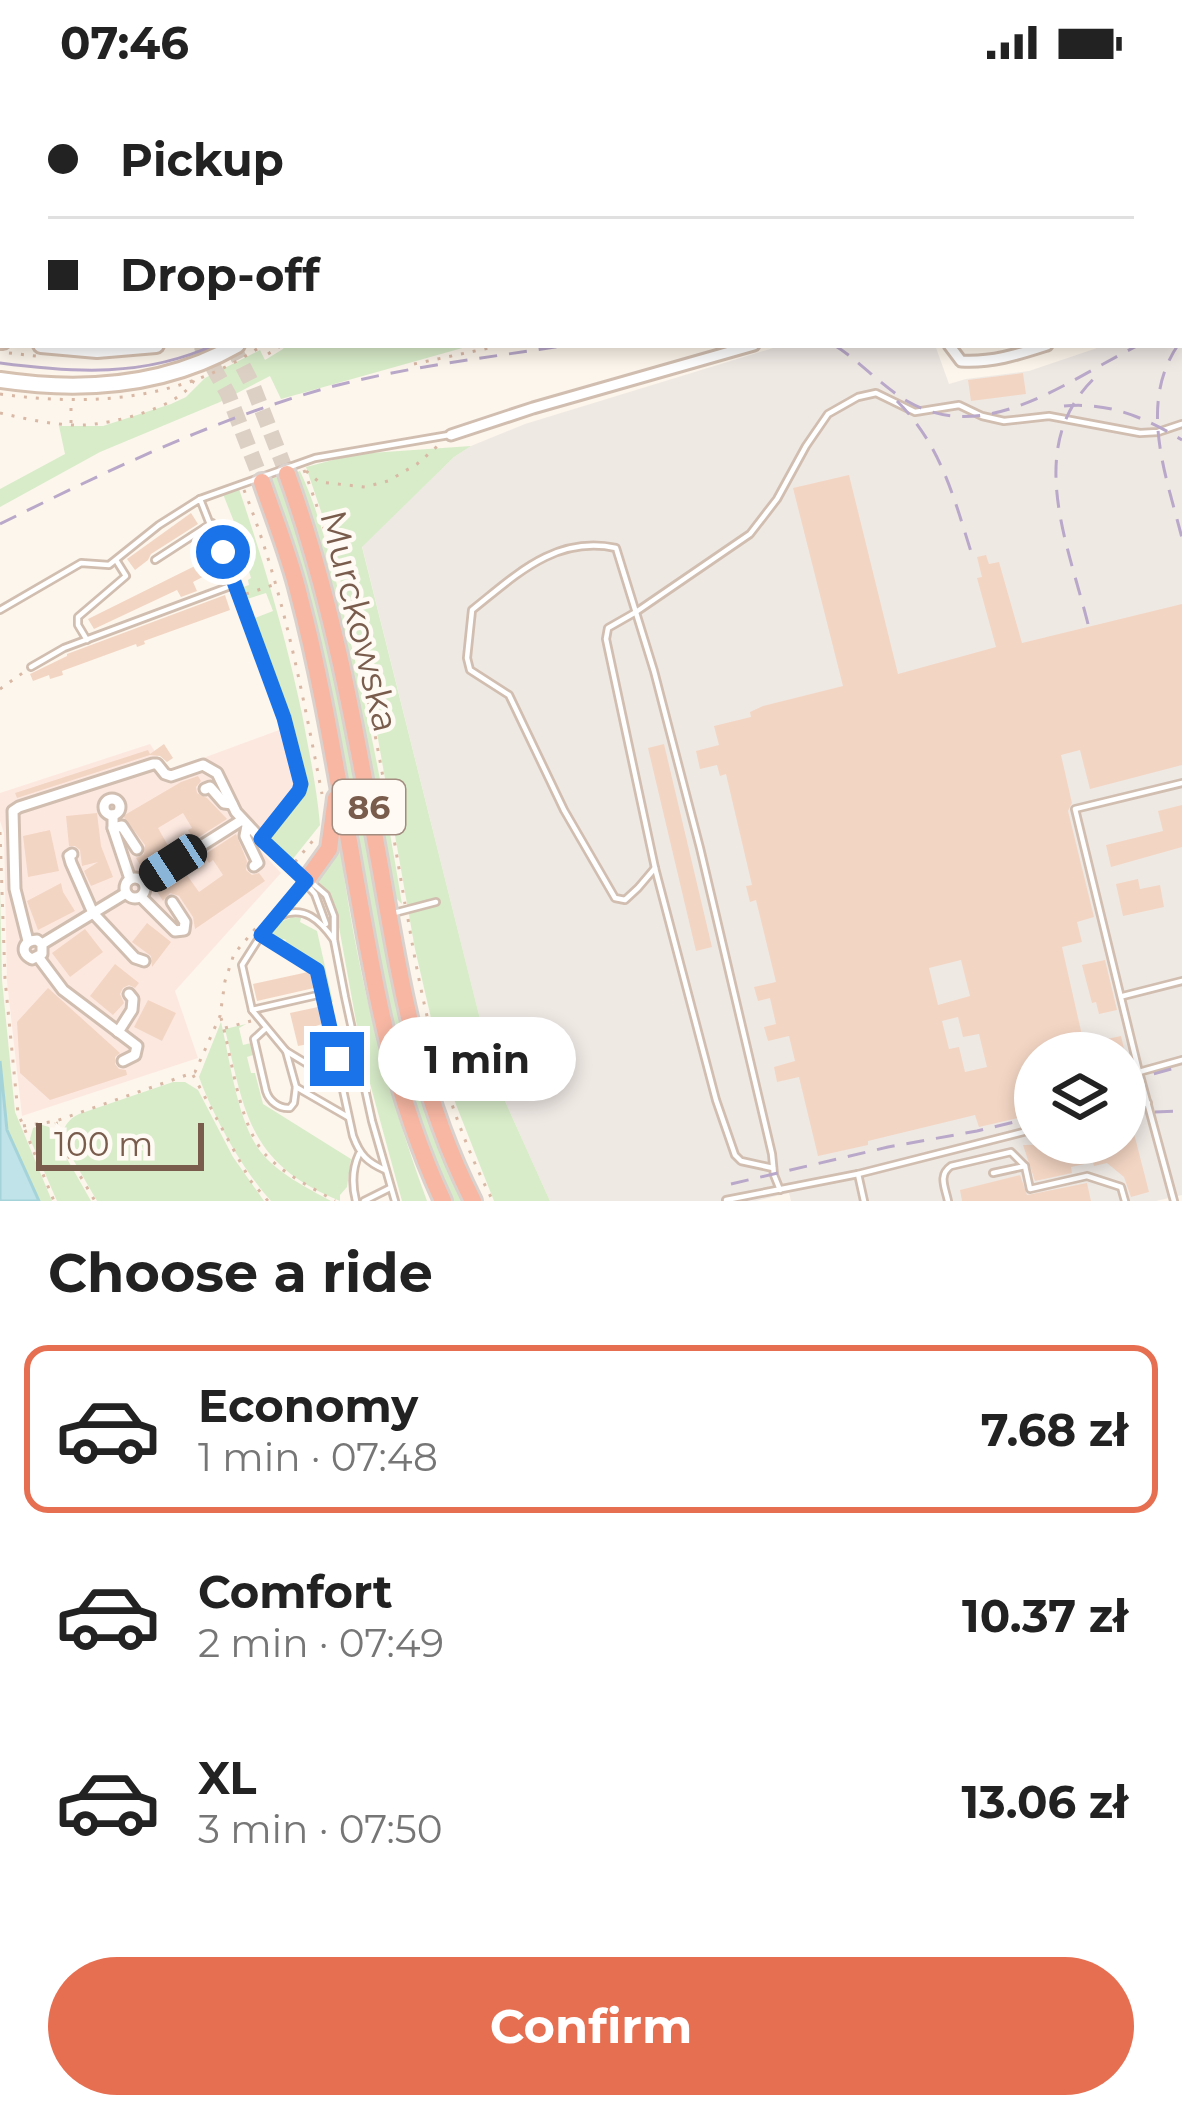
<!DOCTYPE html>
<html lang="en">
<head>
<meta charset="utf-8">
<style>
  body { margin:0; font-family:Montserrat,sans-serif; background:#f2f2f2; color:#222; height:100vh; display:flex; flex-direction:column; font-size:45px; white-space:nowrap }
  * { box-sizing:border-box; margin:0 }
  p { font-size:39px; color:#767676 }
  .icon { flex:none; width:66px; height:66px; fill:none; stroke:currentColor; stroke-width:2; stroke-linecap:round; stroke-linejoin:round }
  .map { position:relative; height:1117px; overflow:hidden }
  .panel { display:flex; flex-direction:column; background:#fff; flex:1 }
  .panel>* { flex:none }
  .banner { position:absolute; left:0px; top:0px; width:1182px; height:264px; box-shadow:0 6px 18px #0003; display:grid; align-content:center; height:264px; padding:0 48px; background:#fff }
  .buttons { position:absolute; left:1014px; top:948px; display:grid; gap:24px }
  .buttons a { display:grid; place-items:center; width:132px; height:132px; border-radius:50%; background:#fff; box-shadow:0 6px 18px #0003; font-size:60px }
  .scale { position:absolute; left:36px; bottom:30px; width:168px; box-sizing:border-box; padding-left:12px; border:6px solid #7a5c4d; border-top:0; font-size:33px; line-height:42px; white-space:nowrap; color:#7a5c4d; -webkit-text-stroke:9px #fffaf3; paint-order:stroke }
  .end { position:absolute; width:54px; height:54px; margin:-27px; border:15px solid #1a73e8; background:#fff; box-shadow:0 0 0 6px #fff }
  .from { border-radius:50% }
  .bubble { position:absolute; height:84px; border-radius:42px; background:#fff; box-shadow:0 6px 18px #0003; font-size:39px; font-weight:700; line-height:84px; text-align:center }
  .car { position:absolute; width:36px; height:72px; margin:-36px -18px; border-radius:15px; box-shadow:0 0 9px 3px #0007; background:linear-gradient(#222 24%,#8ab4d8 0 40%,#222 0 76%,#8ab4d8 0 86%,#222 0) }
  .banner b { display:flex; align-items:center; gap:42px; height:114px; font-size:45px }
  .banner b+b { border-top:3px solid #e0e0e0 }
  .banner i { width:30px; height:30px; background:#222 }
  ul { padding:0; list-style:none }
  li { display:flex; align-items:center; gap:36px; height:168px; margin:0 24px 18px; padding:0 24px; border:6px solid transparent; border-radius:24px }
  li div { flex:1 }
  li b { display:block; font-size:45px }
  li em { font-style:normal; font-weight:700 }
  li.active { border-color:#e76f51 }
  li>.icon { width:108px; height:108px; stroke-width:1.5 }
  h2 { padding:0 48px; font-size:54px; line-height:144px }
  .button { display:flex; gap:24px; margin-top:auto; padding:24px 48px }
  .button a { flex:1; height:138px; border-radius:72px; background:#e76f51; color:#fff; font-size:48px; font-weight:700; line-height:138px; text-align:center }
  .status { display:flex; justify-content:space-between; align-items:center; height:84px; padding:0 60px; background:#fff; direction:ltr }
  .status svg { height:33px; fill:currentColor }
  .map>svg:first-child { display:block }
  .commercial { fill:#fde8e0 }
  .industrial { fill:#efe9e4; fill-rule:evenodd }
  .green { fill:#d8ecc9 }
  .water { fill:#bfe3e8; stroke:#a5d3da; stroke-width:3 }
  .building { fill:#f3d5c3; fill-rule:evenodd }
  .lines { fill:none; stroke-linecap:round; stroke-linejoin:round }
  .highway-tunnel { stroke:#dcd0c4; stroke-width:16; stroke-dasharray:16 8; stroke-linecap:butt }
  .lane-casing { stroke:#d1beb0; stroke-width:10 }
  .street-casing { stroke:#d1beb0; stroke-width:15 }
  .secondary-casing { stroke:#d6c0b0; stroke-width:20 }
  .highway-casing { stroke:#dad1cd; stroke-width:22 }
  .path { stroke:#d9b8a5; stroke-width:3; stroke-dasharray:3 9; stroke-linecap:butt }
  .lane { stroke:#fff; stroke-width:4.5 }
  .street { stroke:#fff; stroke-width:9 }
  .secondary { stroke:#fff; stroke-width:14 }
  .highway { stroke:#f7b7a3; stroke-width:16 }
  .tram { stroke:#b9a8c9; stroke-width:3 }
  .rail { stroke:#b9a8c9; stroke-width:3; stroke-dasharray:18 12; stroke-linecap:butt }
  .route { stroke:#1a73e8; stroke-width:15 }
  .labels { text-anchor:middle; dominant-baseline:central; stroke-width:9; stroke-linejoin:round; paint-order:stroke }
  .shield { fill:#fffaf3; stroke:#a28b7f; stroke-width:3 }
  .shield-label { font-size:33px; font-weight:bold; fill:#7a5c4d }
  .street-label { font-size:36px; fill:#7a5c4d; stroke:#fffaf3 }
</style>
</head>
<body>
<div class="status"><b>07:46</b><svg viewBox="0 0 49 12"><path d="M0 12V9h3v3zM5 12V6h3v6zM10 12V3h3v9zM15 12V0h3v12zM26 1h20v11H26zM47 4h2v5h-2z"/></svg></div>
<div class="map">
<svg width="1182" height="1117" viewBox="0 0 1182 1117">
  <rect width="100%" height="100%" fill="#fdf6ec"/>
  <path class="commercial" d="M282 645 297 692V701L258 749 259 765 281 789 175 907 198 974 22 1032 7 897 4 749 0 737V709L150 660 168 687Z"/>
  <path class="industrial" d="M1182 226V1111L1156 1117H791L789 1109 756 1117H550L495 995 362 462 454 373 471 362 525 340 783 261H935L949 300 966 295 1029 287 1106 261H1179V227ZM1035 969H1125V1059H1035Z"/>
  <g class="green">
    <path d="M285 261H473L281 315 270 292 220 318 100 368 0 423V405L65 370 59 342H103L171 320 186 313 205 294 260 266 265 276 283 265Z"/>
    <path d="M471 362 454 373 362 463 495 995 550 1117H494L444 990 415 865 371 615 327 445 306 383 356 370Z"/>
    <path d="M300 387C323 437 335 493 348 547 370 638 387 728 402 820L395 813C369 669 347 525 295 389Z"/>
    <path d="M277 393 309 485 324 541 408 971 429 1040 462 1117H453C434 1076 417 1034 404 990 383 917 374 841 360 766 338 640 315 515 271 395Z"/>
    <path d="M239 405C264 479 286 553 302 630 309 668 317 704 320 741L292 776 267 757 305 704 306 697 255 534 273 527 266 509 247 515 243 503 249 501 248 496 251 494 248 484 236 488 235 485 250 478 223 410Z"/>
    <path d="M339 756C355 880 384 1000 427 1117H402L362 970 335 821 330 810 317 796 332 776Z"/>
    <path d="M0 802 2 896 15 1028 52 1117H39L7 1045 0 977Z"/>
    <path d="M293 833 301 834 300 838 317 847 333 918 329 919 321 885 284 862 286 856 283 855 280 860 274 856 272 849 277 839Z"/>
    <path d="M221 938C230 976 237 1036 260 1067 277 1089 307 1104 331 1117H271C242 1085 214 1034 199 993Z"/>
    <path d="M246 940 239 944 243 961 251 959 253 971 247 973 251 989H255L263 1020 351 1075 347 1103 340 1111V1117C250 1080 245 1032 225 945Z"/>
    <path d="M173 998H185L198 1006 233 1073 264 1117H97L63 1058C61 1045 67 1036 79 1030Z"/>
    <path d="M42 1041 49 1043 91 1117H57L30 1055 33 1044Z"/>
  </g>
  <path class="water" d="M0 977 7 1046 39 1117H0Z"/>
  <g class="building">
    <path d="M1023 289 1026 310 971 317 968 296Z"/>
    <path d="M849 391 898 590 996 563 977 494 982 493 977 473 986 471 989 480 999 478 1022 559 1182 520V681L1090 705 1080 666 1061 671 1072 719 1068 727 1094 833 1077 838 1082 858 1062 863 1084 960 1121 952 1125 969H1035V1030L979 1043 975 1031 868 1057V1061L818 1072 799 993 777 998 774 983 795 977 789 952 768 957 764 943 776 940 770 914 758 917 754 903 776 898 756 816 750 818 746 802 752 801 726 690 720 692 717 681 700 685 696 667 719 661 714 642 751 633 750 628 763 622 843 602 793 404ZM961 876 970 912 938 921 929 884ZM958 933 963 953 979 950 987 983 965 988 959 963 949 965 942 937Z"/>
    <path d="M191 429 198 440 151 470 148 476 135 486 127 475Z"/>
    <path d="M215 472 220 484 193 498 197 507 181 513 177 506 94 545 88 535Z"/>
    <path d="M225 511 230 526 144 557 145 560 137 563 136 560 62 587 63 591 50 595 49 591 33 597 30 590 67 572V570Z"/>
    <path d="M164 660 173 674 167 678 160 672 150 671 17 714 15 709 148 666 150 670Z"/>
    <path d="M664 660 712 863 696 867 648 664Z"/>
    <path d="M198 692 201 697 196 703 197 709 207 714 227 735 194 756 188 746 192 744 183 729 158 744 171 767 142 784 136 774 144 770 145 761 123 732 181 698Z"/>
    <path d="M1182 721V763L1111 783 1106 761 1163 747 1158 727Z"/>
    <path d="M97 729 101 762 113 793 91 802 84 787 98 778 82 782 80 766 75 762H69L66 732Z"/>
    <path d="M50 746 59 787 28 793 23 752Z"/>
    <path d="M236 750 247 777 246 786 252 791 259 789 265 797 195 845 193 833 179 812 170 809 163 817 156 806 184 787 199 808 223 791 213 776 209 779 204 771Z"/>
    <path d="M1138 795 1140 805 1160 801 1164 823 1123 832 1116 800Z"/>
    <path d="M61 799 63 808 75 827 38 846 27 817Z"/>
    <path d="M147 839 171 858 152 883 151 872 132 858Z"/>
    <path d="M85 845 103 868 70 893 52 869Z"/>
    <path d="M1105 876 1117 926 1099 930 1096 918 1092 919 1082 881Z"/>
    <path d="M115 880 139 899 135 904 129 901 123 904 120 910 124 919 113 931 90 912Z"/>
    <path d="M308 888 311 890 314 904 257 917 253 900Z"/>
    <path d="M48 904 120 969 115 973V980L119 985 126 986 127 991 50 1016 20 989 17 938Z"/>
    <path d="M148 916 176 929 162 957 134 943Z"/>
    <path d="M318 923 322 940 316 942 319 958 298 962 290 929Z"/>
    <path d="M1129 1030 1149 1108 1131 1113 1124 1093 1107 1079 1094 1082 1093 1078 1071 1083 1072 1089 1035 1097 1023 1061 1125 1059V1031Z"/>
    <path d="M1020 1091 1027 1111 1087 1099 1091 1117H962L960 1106Z"/>
  </g>
  <g class="lines">
    <g class="highway-tunnel">
      <path d="M201 261 228 310 262 398"/>
      <path d="M232 261 252 300 287 390"/>
    </g>
    <g class="lane-casing">
      <g id="lane">
        <path d="M269 0 270 3"/>
        <path d="M1064 0 1065 3"/>
        <path d="M1179 188H1182"/>
        <path d="M200 415 315 374 449 351"/>
        <path d="M155 476 212 439"/>
        <path d="M0 526 81 479 109 481 159 441 200 415 269 590 300 691 299 707 261 755 301 792"/>
        <path d="M87 556 78 541V533L126 492 116 476"/>
        <path d="M31 583 64 564 233 501"/>
        <path d="M655 784 638 804 625 816 615 814 564 726 509 611 470 586 467 574 472 526C515 492 555 451 616 464L654 587 700 764 772 1070 774 1091 780 1106"/>
        <path d="M311 798 326 811 334 832V856L345 913 372 1037 395 1117"/>
        <path d="M308 802 315 810 326 840"/>
        <path d="M394 829 436 818"/>
        <path d="M280 832C304 821 320 836 334 856"/>
        <path d="M261 851 317 886 353 1052C360 1071 367 1078 385 1086"/>
        <path d="M1123 912 1182 897"/>
        <path d="M252 926 322 910"/>
        <path d="M266 944 254 955 266 1007C269 1017 279 1025 290 1024L294 1019 296 1003 286 967 252 926 242 881 261 851 302 801"/>
        <path d="M286 967 342 1001"/>
        <path d="M1139 988 1182 976"/>
        <path d="M296 1003 348 1033"/>
        <path d="M1125 1024 1148 1019"/>
        <path d="M773 1084 741 1077 735 1071 716 1016 655 784 606 555 608 544 636 528 750 450 777 415 806 362 828 330 858 313 876 309 915 328 959 321 982 332 1004 337 1049 332 1140 349 1158 348 1182 340"/>
        <path d="M993 1089 1025 1082"/>
        <path d="M858 1090 864 1117"/>
        <path d="M726 1116 858 1090 1035 1045"/>
        <path d="M356 1117C352 1101 352 1085 359 1070"/>
        <path d="M364 1117 390 1104"/>
        <path d="M948 1117C945 1103 938 1091 951 1082L1011 1068 1025 1082 1030 1105 1087 1092 1121 1103 1125 1117"/>
        <path d="M1174 1117 1139 988 1075 725 1182 699"/>
      </g>
    </g>
    <g class="street-casing">
      <g id="street">
        <path d="M116 0 117 3"/>
        <path d="M202 0 204 3"/>
        <path d="M578 0 579 3"/>
        <path d="M696 0 697 3"/>
        <path d="M808 0 809 3"/>
        <path d="M384 3 391 0"/>
        <path d="M861 3 868 0"/>
        <path d="M1018 3 1021 0"/>
        <path d="M0 188 3 187"/>
        <path d="M1179 211 1182 210"/>
        <path d="M949 261 961 277C992 279 1019 270 1047 261"/>
        <path d="M451 351 533 324 754 261"/>
        <path d="M205 705 210 703 224 719 232 720"/>
        <circle cx="112" cy="723" r="8"/>
        <path d="M113 731V744L130 795"/>
        <path d="M247 742 245 752 258 779 254 782"/>
        <path d="M113 744 122 742 137 765"/>
        <path d="M72 770 69 772 71 779 93 829 135 874 144 877"/>
        <circle cx="135" cy="804" r="10"/>
        <path d="M144 798 242 736"/>
        <path d="M141 813 175 847 184 846 185 838 172 818"/>
        <path d="M28 857 15 805 13 727 19 723 153 680H157L165 690 171 692 203 681 217 689 236 728 261 755"/>
        <path d="M42 860 37 856C23 856 19 869 32 875L42 870V860L126 809"/>
        <path d="M39 874 63 906 137 962 135 971 123 977"/>
        <path d="M118 948 132 926 133 915 129 910"/>
      </g>
    </g>
    <g class="secondary-casing">
      <g id="secondary">
        <path d="M426 3 429 0"/>
        <path d="M467 3 471 0"/>
        <path d="M0 257H3"/>
        <path d="M41 261 97 266 156 261"/>
        <path d="M0 296C81 308 164 303 237 261"/>
      </g>
    </g>
    <g class="highway-casing">
      <g id="highway">
        <path d="M6 0 9 3"/>
        <path d="M43 0 46 3"/>
        <path d="M287 390C333 517 356 649 380 782 401 900 418 1009 473 1117"/>
        <path d="M262 398C275 436 290 473 299 511 321 594 335 680 350 763 372 888 389 1001 443 1117"/>
        <path d="M306 797 329 765 336 714"/>
      </g>
    </g>
    <g class="path">
      <path d="M72 0 75 3"/>
      <path d="M1138 0V3"/>
      <path d="M88 3 90 0"/>
      <path d="M356 3 363 0"/>
      <path d="M405 3 408 0"/>
      <path d="M492 3 497 0"/>
      <path d="M1150 3 1152 0"/>
      <path d="M0 33 3 37"/>
      <path d="M0 225H3"/>
      <path d="M9 269 36 272"/>
      <path d="M268 270 282 261"/>
      <path d="M414 280 503 261"/>
      <path d="M0 310C94 323 182 316 263 261"/>
      <path d="M0 329C27 335 56 342 84 341 112 340 182 323 194 296"/>
      <path d="M71 339V322"/>
      <path d="M304 386C356 525 380 673 405 820"/>
      <path d="M306 387 319 398 365 403 388 397 417 380 441 359"/>
      <path d="M244 406C283 504 302 607 322 710"/>
      <path d="M246 510 276 500"/>
      <path d="M0 605 24 588"/>
      <path d="M0 748 5 895 18 1029 54 1117"/>
      <path d="M295 778 316 753"/>
      <path d="M408 835C424 932 447 1029 493 1117"/>
      <path d="M221 934C232 973 238 1038 264 1069 283 1090 311 1103 335 1117"/>
      <path d="M225 944 251 937"/>
      <path d="M193 991 250 1096 268 1117"/>
      <path d="M56 1038 63 1063 95 1117"/>
      <path d="M23 1042 56 1037 195 988 220 932 225 897 234 870 256 844"/>
    </g>
    <use href="#lane" class="lane"/>
    <use href="#street" class="street"/>
    <use href="#secondary" class="secondary"/>
    <use href="#highway" class="highway"/>
    <g class="tram">
      <path d="M450 3 454 0"/>
      <path d="M0 279C75 289 144 293 214 261"/>
    </g>
    <g class="rail">
      <path d="M1179 84 1182 83"/>
      <path d="M1179 121H1182"/>
      <path d="M1179 143 1182 142"/>
      <path d="M1179 198 1182 197"/>
      <path d="M1179 241 1182 239"/>
      <path d="M834 261C860 277 880 301 907 317 986 363 1069 295 1139 261"/>
      <path d="M1178 261C1138 320 1166 391 1182 454"/>
      <path d="M897 317C941 361 954 414 972 471"/>
      <path d="M1064 322C1109 318 1144 333 1182 356"/>
      <path d="M0 440C105 388 210 337 323 305 403 283 486 274 568 261"/>
      <path d="M1088 540C1067 456 1022 357 1100 289"/>
      <path d="M1125 998 1182 982"/>
      <path d="M1125 1029 1182 1027"/>
      <path d="M731 1100 888 1063 977 1047 1035 1033"/>
    </g>
  </g>
  <g class="lines">
    <path class="route" d="M223 468 284 634 301 700 299 707 261 755 306 797 261 851 317 886 337 975"/>
  </g>
  <g class="labels">
    <rect class="shield" x="333" y="696" width="72" height="54" rx="9"/>
    <g class="shield-label">
      <text x="369" y="723">86</text>
    </g>
    <g class="street-label">
      <text transform="translate(360 537) rotate(76)">Murckowska</text>
    </g>
  </g>
</svg>
<div class="buttons">
<a><svg class="icon" aria-label="layers" viewBox="0 0 24 24"><path d="M12 4l9 5-9 5-9-5zM3 14l9 5 9-5"/></svg></a>
</div>
<div class="scale">100 m</div>
<i class="end from" style="left:223px;top:468px"></i>
<i class="end" style="left:337px;top:975px"></i>
<div class="bubble" style="left:378px;top:933px;width:198px">1 min</div>
<i class="car" style="left:173px;top:779px;rotate:237deg"></i>
<div class="banner">
<b><i class="from"></i>Pickup</b>
<b><i></i>Drop-off</b>
</div>
</div>
<section class="panel">
<h2>Choose a ride</h2>
<ul>
<li class="active"><svg class="icon" aria-label="car" viewBox="0 0 24 24"><path d="M5 17H2v-5l4-1 3-4h7l3 4 3 1v5h-3M9 17h6M6 11h13"/><circle cx="7" cy="17" r="2"/><circle cx="17" cy="17" r="2"/></svg><div><b>Economy</b><p>1 min · 07:48</p></div><em>7.68 zł</em></li>
<li><svg class="icon" aria-label="car" viewBox="0 0 24 24"><path d="M5 17H2v-5l4-1 3-4h7l3 4 3 1v5h-3M9 17h6M6 11h13"/><circle cx="7" cy="17" r="2"/><circle cx="17" cy="17" r="2"/></svg><div><b>Comfort</b><p>2 min · 07:49</p></div><em>10.37 zł</em></li>
<li><svg class="icon" aria-label="car" viewBox="0 0 24 24"><path d="M5 17H2v-5l4-1 3-4h7l3 4 3 1v5h-3M9 17h6M6 11h13"/><circle cx="7" cy="17" r="2"/><circle cx="17" cy="17" r="2"/></svg><div><b>XL</b><p>3 min · 07:50</p></div><em>13.06 zł</em></li>
</ul>
<div class="button"><a>Confirm</a></div>
</section>
</body>
</html>
